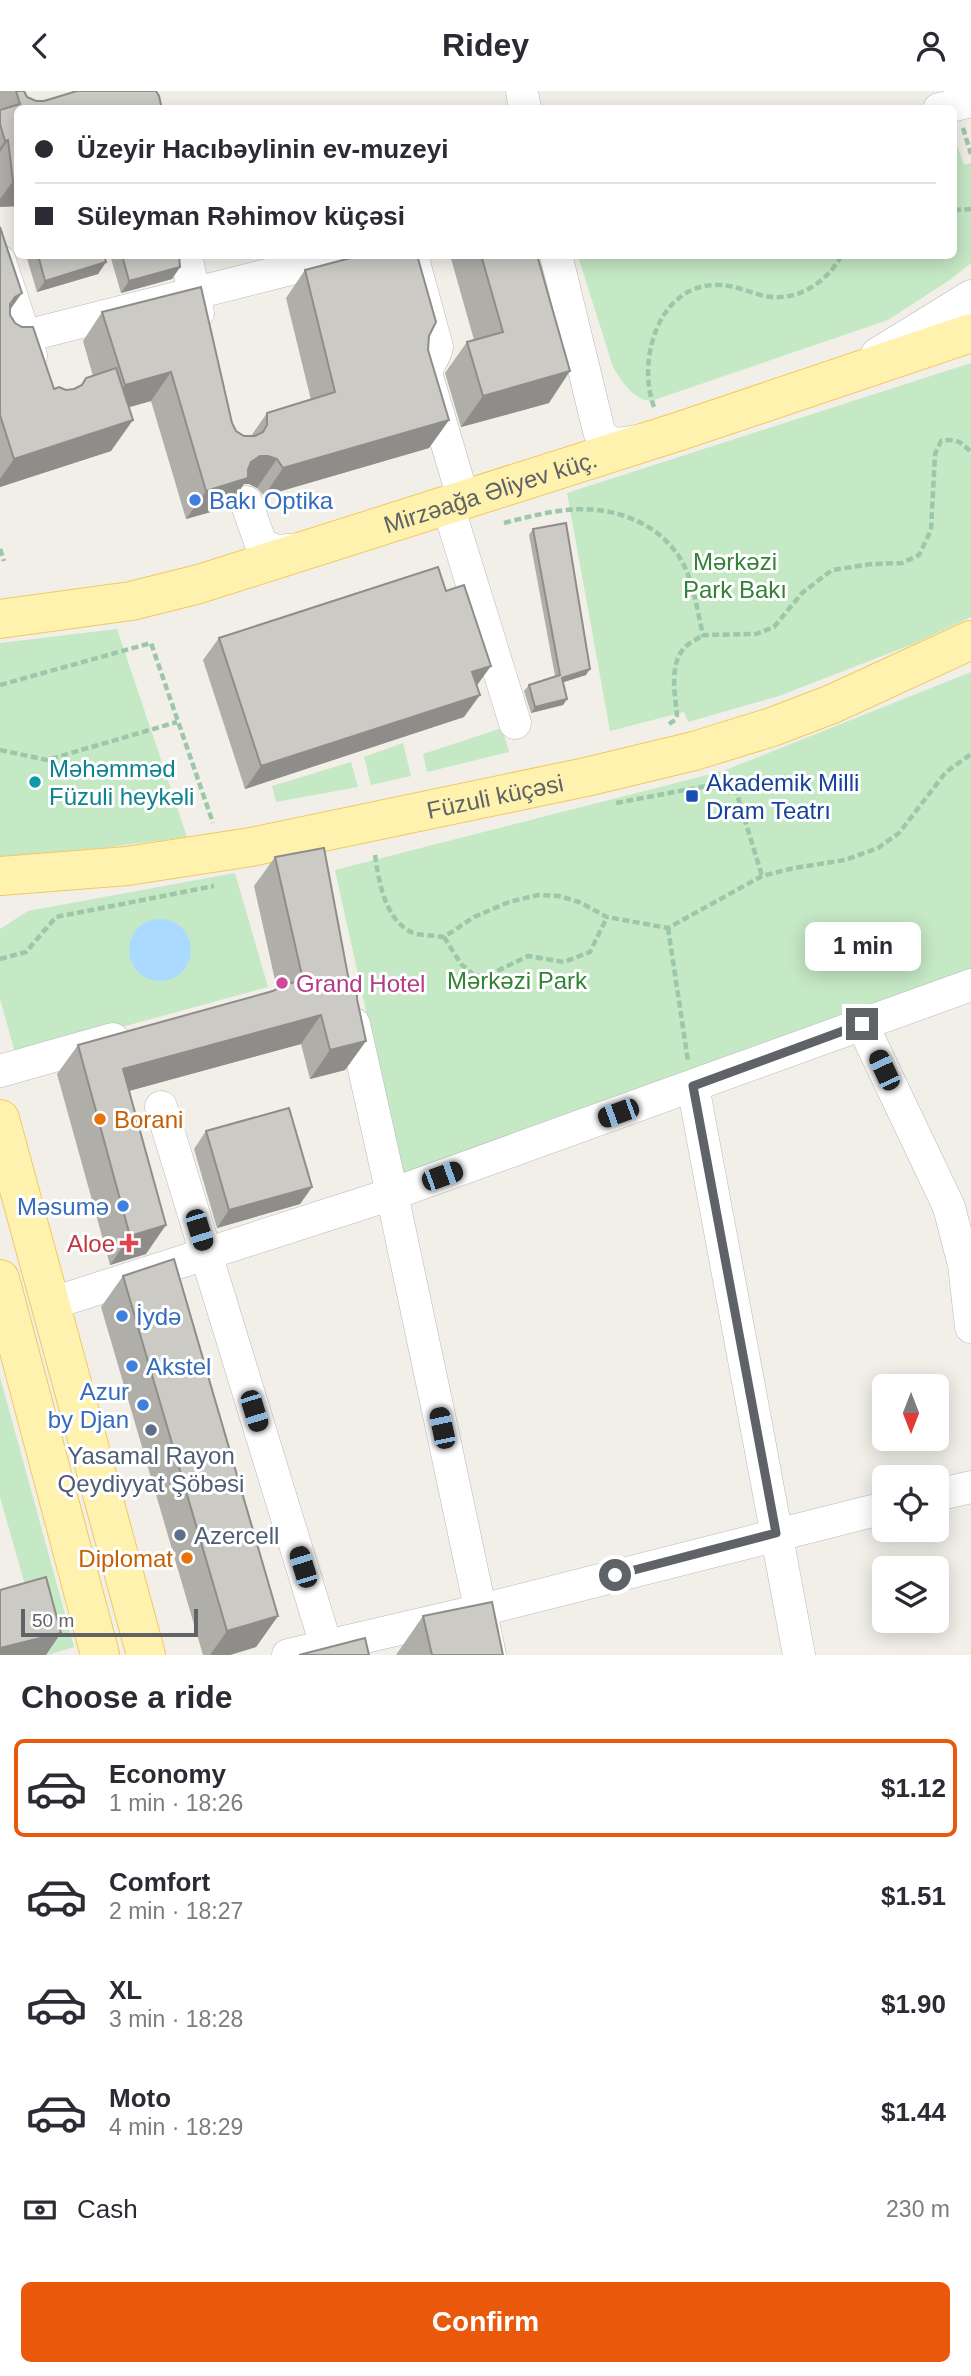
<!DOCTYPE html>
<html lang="en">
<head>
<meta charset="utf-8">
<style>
  body { margin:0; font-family:Arial,sans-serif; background:#f7f7f7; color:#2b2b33; height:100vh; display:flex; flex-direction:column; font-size:26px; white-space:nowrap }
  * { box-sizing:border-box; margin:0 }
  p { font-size:23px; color:#7c7c81 }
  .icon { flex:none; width:38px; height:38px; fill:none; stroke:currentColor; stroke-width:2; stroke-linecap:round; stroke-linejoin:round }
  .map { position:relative; height:1564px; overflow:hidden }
  .panel { display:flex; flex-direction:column; background:#fff; flex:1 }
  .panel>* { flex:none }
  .banner { position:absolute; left:14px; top:14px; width:943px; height:154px; border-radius:10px; box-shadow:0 4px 18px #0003; display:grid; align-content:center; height:154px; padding:0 21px; background:#fff }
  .needle { width:46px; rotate:180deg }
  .fabs { position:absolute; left:872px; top:1283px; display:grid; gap:14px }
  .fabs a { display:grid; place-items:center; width:77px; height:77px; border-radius:10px; background:#fff; box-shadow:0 4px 18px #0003; font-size:35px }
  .scale { position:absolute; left:21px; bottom:18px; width:177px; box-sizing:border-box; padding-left:7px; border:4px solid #5f6368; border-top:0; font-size:19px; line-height:24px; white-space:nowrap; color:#5f6368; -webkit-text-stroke:5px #fff; paint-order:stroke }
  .end { position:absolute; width:32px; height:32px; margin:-16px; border:9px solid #5f6368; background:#fff; box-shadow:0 0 0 4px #fff }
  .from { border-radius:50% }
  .bubble { position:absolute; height:49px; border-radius:10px; background:#fff; box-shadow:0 4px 18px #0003; font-size:23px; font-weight:600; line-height:49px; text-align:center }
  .car { position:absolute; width:21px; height:42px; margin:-21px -10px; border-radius:9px; box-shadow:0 0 5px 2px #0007; background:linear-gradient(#222 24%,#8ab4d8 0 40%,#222 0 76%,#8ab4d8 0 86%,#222 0) }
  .banner b { display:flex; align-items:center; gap:24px; height:66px; font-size:26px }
  .banner b+b { border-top:2px solid #e1e1e2 }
  .banner i { width:18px; height:18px; background:#2b2b33 }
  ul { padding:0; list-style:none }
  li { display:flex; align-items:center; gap:21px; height:98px; margin:0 14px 10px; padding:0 7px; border:4px solid transparent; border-radius:10px }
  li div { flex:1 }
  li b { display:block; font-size:26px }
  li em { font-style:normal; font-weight:600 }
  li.on { border-color:#ea580c }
  li>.icon { width:63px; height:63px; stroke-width:1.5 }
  h2 { padding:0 21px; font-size:32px; line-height:84px }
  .pay { display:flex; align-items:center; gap:18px; height:77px; padding:0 21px; font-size:26px }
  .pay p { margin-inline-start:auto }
  .button { display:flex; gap:14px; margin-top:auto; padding:14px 21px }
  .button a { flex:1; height:80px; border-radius:10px; background:#ea580c; color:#fff; font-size:28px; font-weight:600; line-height:80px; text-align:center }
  header { display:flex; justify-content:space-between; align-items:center; height:91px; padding:0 21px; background:#fff; font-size:32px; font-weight:600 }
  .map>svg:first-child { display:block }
  .green { fill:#c5e8c5 }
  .water { fill:#aadaff }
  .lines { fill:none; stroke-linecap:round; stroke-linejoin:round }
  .minor-casing { stroke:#b5b8bc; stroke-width:33 }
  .major-casing { stroke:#f2c960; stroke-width:40 }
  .path { stroke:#9cc7a9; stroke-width:4.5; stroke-dasharray:7 3.5; stroke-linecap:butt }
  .minor { stroke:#fff; stroke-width:32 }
  .major { stroke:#fff2af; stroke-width:38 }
  .wall { fill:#afaea9 }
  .shaded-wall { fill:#8f8d8a }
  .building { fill:#cccac5; stroke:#8f8d8a; stroke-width:2 }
  .route { stroke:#5f6368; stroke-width:9 }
  .shop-dot { fill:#3f7fe0; stroke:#fff; stroke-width:2.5 }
  .culture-dot { fill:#0f9aa8; stroke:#fff; stroke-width:2.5 }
  .transit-dot { fill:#1a4fb4; stroke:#fff; stroke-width:2.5 }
  .hotel-dot { fill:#d1479c; stroke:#fff; stroke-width:2.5 }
  .food-dot { fill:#e8710a; stroke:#fff; stroke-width:2.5 }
  .health-dot { fill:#e0444e; stroke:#fff; stroke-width:2.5 }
  .service-dot { fill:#5c6f8a; stroke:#fff; stroke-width:2.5 }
  .labels { text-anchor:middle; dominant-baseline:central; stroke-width:6; stroke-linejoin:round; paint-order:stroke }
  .street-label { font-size:24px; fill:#5f6368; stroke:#fff }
  .shop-label { font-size:24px; fill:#366cbe; stroke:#fff; text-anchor:start }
  .park-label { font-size:24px; fill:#348238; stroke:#fff }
  .culture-label { font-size:24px; fill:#0d838f; stroke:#fff; text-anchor:start }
  .transit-label { font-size:24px; fill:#164399; stroke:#fff; text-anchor:start }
  .hotel-label { font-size:24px; fill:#b23c85; stroke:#fff; text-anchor:start }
  .food-label { font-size:24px; fill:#c56008; stroke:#fff; text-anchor:start }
  .health-label { font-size:24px; fill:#be3a42; stroke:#fff; text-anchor:end }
  .service-label { font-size:24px; fill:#4e5e75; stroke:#fff }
</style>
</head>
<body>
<header><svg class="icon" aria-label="back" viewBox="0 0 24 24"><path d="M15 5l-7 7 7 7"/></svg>Ridey<svg class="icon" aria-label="person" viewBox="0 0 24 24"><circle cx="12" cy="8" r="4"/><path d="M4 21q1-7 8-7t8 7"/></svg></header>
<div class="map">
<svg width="971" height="1564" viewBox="0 0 971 1564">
  <rect width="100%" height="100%" fill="#f1efe8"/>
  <g class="green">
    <path d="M954 45 964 74 971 72V172L951 188 888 229 651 310C633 308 622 291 613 276L578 165 954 164Z"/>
    <path d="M971 272V526L913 553 779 605 688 631 684 621 610 640 567 402Z"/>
    <path d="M117 538 187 746 0 770V552Z"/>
    <path d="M971 581V886L403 1088 335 779 723 680Z"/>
    <path d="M502 637 509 661 427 681 423 663Z"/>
    <path d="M403 652 411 685 371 694 364 666Z"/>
    <path d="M351 671 358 696 276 711 272 695Z"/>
    <path d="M235 782 268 896 16 965 0 908V838L28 820Z"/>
    <path d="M0 1286 74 1556 48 1564H45L0 1406Z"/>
  </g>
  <circle class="water" cx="160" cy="859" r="31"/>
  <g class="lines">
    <g class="minor-casing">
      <g id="minor">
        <path d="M522 0 525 18"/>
        <path d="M939 18 971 10"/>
        <path d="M186 164 198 222"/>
        <path d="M412 164 437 256C435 267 428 271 426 282L464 410"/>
        <path d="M556 164 599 340C608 358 625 352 642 349"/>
        <path d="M0 170 31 265"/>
        <path d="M6 250 346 164"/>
        <path d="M877 263 971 205"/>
        <path d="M246 411 261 453 276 460 302 458"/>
        <path d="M448 415 515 632"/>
        <path d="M354 933 392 1103 490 1564"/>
        <path d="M862 933 949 1116 964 1174 971 1236"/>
        <path d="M0 980 113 948"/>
        <path d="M693 995 799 1564"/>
        <path d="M161 1016 329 1564"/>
        <path d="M50 1213 392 1103 971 894"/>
        <path d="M936 1404 971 1396"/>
        <path d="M288 1564 481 1519 884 1417"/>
      </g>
    </g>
    <g class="major-casing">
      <g id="major">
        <path id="s1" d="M0 528 131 510 199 493 677 341 971 242"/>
        <path id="s2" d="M0 785 127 775 251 756 586 686 694 660 772 636 832 613 971 549"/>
        <path d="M0 1028 146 1564"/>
        <path d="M0 1188 100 1564"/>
      </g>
    </g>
    <g class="path">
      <path d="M963 37 971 63"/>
      <path d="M954 119 971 118"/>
      <path d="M654 316C637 271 657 196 714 194 732 193 745 200 761 204 794 213 826 193 842 164"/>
      <path d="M504 432C554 419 597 408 645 434 659 442 671 453 680 467 694 490 697 519 703 544L756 543 774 536 802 502 832 479 872 473 902 472 919 464 931 439 935 363 941 350C956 347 961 351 971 361"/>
      <path d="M0 458 4 470"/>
      <path d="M0 594 151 552 213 732"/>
      <path d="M669 633 675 629 677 624C675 603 669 575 684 557 689 552 697 548 703 544"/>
      <path d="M0 659 47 669 177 631"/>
      <path d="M616 712 733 690 762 785"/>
      <path d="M375 764C379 790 384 827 411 841 419 845 434 844 444 846L474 826 509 811 538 804 559 805 579 811 607 826 668 837 762 785 794 777 845 769 878 757 899 742 946 681 971 663"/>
      <path d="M668 837 688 970"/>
      <path d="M444 846 461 873 475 885 491 883 528 865 564 871 590 861 607 826"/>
      <path d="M0 868 26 861 56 826 214 795"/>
    </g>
    <use href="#minor" class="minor"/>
    <use href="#major" class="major"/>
  </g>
  <g class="wall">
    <path d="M0 0H24L18 115 0 116Z"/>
    <path d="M0 136 10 224 54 298H74L81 294 86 287 93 285 83 250 102 221 232 332 236 340 244 345H251L267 322 311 309 286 207 305 179 429 245 428 259 449 329 429 357 264 405 257 397 249 393H244L228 416 186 428 151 310 129 316 111 360 0 396Z"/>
    <path d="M26 164H104L106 171 98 183 37 201Z"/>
    <path d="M110 164H179L180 176 172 188 121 202Z"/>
    <path d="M450 164H537L549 312 461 336 445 282 467 251 474 249Z"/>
    <path d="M533 438 586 584 563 591 567 608 563 614 531 622 524 600 529 594 555 585 529 444Z"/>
    <path d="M219 547 477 595 464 626 245 698 203 569Z"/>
    <path d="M275 766 351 901 357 908 366 950 345 979 310 988 301 953 129 1000 146 1163 110 1174 57 983 78 954 273 900 277 898 254 795Z"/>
    <path d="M206 1040 312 1096 300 1113 217 1137 194 1058Z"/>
    <path d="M123 1185 278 1525 256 1556 230 1564H203L101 1216Z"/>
    <path d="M423 1525 503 1564H396Z"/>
  </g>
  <g class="shaded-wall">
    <path d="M8 49 0 61V57L5 50Z"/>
    <path d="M13 90H18V115L0 116V108Z"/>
    <path d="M106 171 98 183 37 201 45 190Z"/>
    <path d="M180 176 172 188 121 202 129 190Z"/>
    <path d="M22 202 0 233 15 206Z"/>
    <path d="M570 280 549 312 461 336 483 305Z"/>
    <path d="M171 281 151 310 105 323 125 294Z"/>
    <path d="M133 329 111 360 0 396V388L14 368Z"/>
    <path d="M449 329 429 357 264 405 283 377Z"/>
    <path d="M260 365H268L277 368 257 397 249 393H244L228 416 186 428 206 400Z"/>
    <path d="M491 575 475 597 472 581Z"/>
    <path d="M590 578 586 584 558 593 562 587Z"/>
    <path d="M480 604 464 626 245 698 261 675Z"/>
    <path d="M567 608 563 614 531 622 535 616Z"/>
    <path d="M321 924 301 953 103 1007 123 978Z"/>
    <path d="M366 950 345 979 310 988 330 959Z"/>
    <path d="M312 1096 300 1113 217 1137 229 1119Z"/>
    <path d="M166 1134 146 1163 110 1174 130 1145Z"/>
    <path d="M278 1525 256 1556 230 1564H210L227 1540Z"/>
    <path d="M61 1542 46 1564H0V1557Z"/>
  </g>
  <g class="building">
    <path d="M16 0H24L27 6 36 10H44L77 0H156L159 5 162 18H18V90H13L8 49 5 50 0 33V19L20 13Z"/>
    <path d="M0 136 22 202 15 206 10 213V224L15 232 22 236H33L54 298 59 296 66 299 74 298 82 294 86 287 116 277 133 329 14 368 0 324Z"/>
    <path d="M38 164H104L106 171 45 190Z"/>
    <path d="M122 164H179L180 176 129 190Z"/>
    <path d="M362 164H417L436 231 429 245 428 259 449 329 283 377 277 368 268 365H260L251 371 248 379V387L206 400 171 281 125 294 102 221 201 196 232 332 236 340 244 345H255L263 341 267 334V322L335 301 305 179Z"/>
    <path d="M481 164H537L570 280 483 305 467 251 503 241Z"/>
    <path d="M566 432 590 578 562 587 567 608 535 616 529 594 560 584 533 438Z"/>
    <path d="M438 476 446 500 464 494 491 575 472 581 480 604 261 675 219 547Z"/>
    <path d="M324 757 351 901 357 899V908L366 950 330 959 321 924 123 978 166 1134 130 1145 78 954 273 900 283 894 303 889 275 766Z"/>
    <path d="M289 1017 312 1096 229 1119 206 1040Z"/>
    <path d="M174 1168 278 1525 227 1540 123 1185Z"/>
    <path d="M46 1486 61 1542 0 1557V1499Z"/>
    <path d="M492 1511 503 1564H432L423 1525Z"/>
    <path d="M365 1547 369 1564H299Z"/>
  </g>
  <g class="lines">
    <path class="route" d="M615 1484 776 1442 693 995 862 933"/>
  </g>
  <g class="shop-dot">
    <circle cx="195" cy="409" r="7"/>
    <circle cx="123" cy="1115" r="7"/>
    <circle cx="122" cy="1225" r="7"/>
    <circle cx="132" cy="1275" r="7"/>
    <circle cx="143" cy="1314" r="7"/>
  </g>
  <circle class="culture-dot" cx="35" cy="691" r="7"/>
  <rect class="transit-dot" x="685" y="698" width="14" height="14" rx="3.5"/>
  <circle class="hotel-dot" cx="282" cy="892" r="7"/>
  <g class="food-dot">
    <circle cx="100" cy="1028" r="7"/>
    <circle cx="187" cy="1467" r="7"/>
  </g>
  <path class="health-dot" d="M125.5 1141.5h7v7h7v7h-7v7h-7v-7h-7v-7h7z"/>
  <g class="service-dot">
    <circle cx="151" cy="1339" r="7"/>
    <circle cx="180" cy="1444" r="7"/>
  </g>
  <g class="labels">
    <g class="street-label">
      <text stroke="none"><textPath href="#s1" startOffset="508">Mirzəağa Əliyev küç.</textPath></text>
      <text stroke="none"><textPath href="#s2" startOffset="502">Füzuli küçəsi</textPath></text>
    </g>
    <g class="shop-label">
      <text x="209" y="409">Bakı Optika</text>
      <text x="109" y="1115" text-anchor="end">Məsumə</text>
      <text x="136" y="1225">İydə</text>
      <text x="146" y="1275">Akstel</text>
      <text x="129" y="1300" text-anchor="end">Azur<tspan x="129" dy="28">by Djan</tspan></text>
    </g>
    <g class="park-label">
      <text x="735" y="470">Mərkəzi<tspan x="735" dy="28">Park Bakı</tspan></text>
      <text x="517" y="889">Mərkəzi Park</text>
    </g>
    <g class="culture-label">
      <text x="49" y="677">Məhəmməd<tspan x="49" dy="28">Füzuli heykəli</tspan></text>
    </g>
    <g class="transit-label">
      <text x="706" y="691">Akademik Milli<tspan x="706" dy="28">Dram Teatrı</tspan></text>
    </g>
    <g class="hotel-label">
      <text x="296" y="892">Grand Hotel</text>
    </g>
    <g class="food-label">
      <text x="114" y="1028">Borani</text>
      <text x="173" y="1467" text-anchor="end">Diplomat</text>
    </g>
    <g class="health-label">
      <text x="115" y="1152">Aloe</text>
    </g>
    <g class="service-label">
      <text x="151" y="1364">Yasamal Rayon<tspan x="151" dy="28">Qeydiyyat Şöbəsi</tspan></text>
      <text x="194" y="1444" text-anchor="start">Azercell</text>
    </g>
  </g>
</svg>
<div class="fabs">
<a><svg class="needle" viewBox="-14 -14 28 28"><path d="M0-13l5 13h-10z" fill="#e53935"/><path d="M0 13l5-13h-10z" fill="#7c7c81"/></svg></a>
<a><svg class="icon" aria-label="locate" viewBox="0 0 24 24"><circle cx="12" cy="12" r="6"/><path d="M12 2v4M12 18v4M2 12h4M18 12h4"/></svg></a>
<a><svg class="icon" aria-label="layers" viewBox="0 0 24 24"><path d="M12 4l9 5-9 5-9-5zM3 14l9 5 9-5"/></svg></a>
</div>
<div class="scale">50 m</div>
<i class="end from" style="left:615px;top:1484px"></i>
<i class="end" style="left:862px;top:933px"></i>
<div class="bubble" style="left:805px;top:831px;width:116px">1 min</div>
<i class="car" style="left:884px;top:979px;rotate:335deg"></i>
<i class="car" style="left:618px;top:1022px;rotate:250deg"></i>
<i class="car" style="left:442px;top:1085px;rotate:70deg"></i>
<i class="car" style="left:199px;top:1139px;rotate:163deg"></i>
<i class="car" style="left:254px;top:1320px;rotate:163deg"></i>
<i class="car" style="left:442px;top:1337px;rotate:348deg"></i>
<i class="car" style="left:303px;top:1476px;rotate:343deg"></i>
<div class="banner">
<b><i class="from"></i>Üzeyir Hacıbəylinin ev-muzeyi</b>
<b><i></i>Süleyman Rəhimov küçəsi</b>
</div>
</div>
<section class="panel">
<h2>Choose a ride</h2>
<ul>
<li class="on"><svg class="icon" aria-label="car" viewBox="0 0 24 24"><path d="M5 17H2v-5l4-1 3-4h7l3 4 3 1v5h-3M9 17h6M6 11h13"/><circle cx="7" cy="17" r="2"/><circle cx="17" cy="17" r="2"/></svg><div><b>Economy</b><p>1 min · 18:26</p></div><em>$1.12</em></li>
<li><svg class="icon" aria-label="car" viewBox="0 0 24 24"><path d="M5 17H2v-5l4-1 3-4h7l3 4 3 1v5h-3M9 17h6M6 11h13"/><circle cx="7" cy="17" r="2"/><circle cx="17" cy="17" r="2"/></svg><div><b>Comfort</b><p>2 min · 18:27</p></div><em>$1.51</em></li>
<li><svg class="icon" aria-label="car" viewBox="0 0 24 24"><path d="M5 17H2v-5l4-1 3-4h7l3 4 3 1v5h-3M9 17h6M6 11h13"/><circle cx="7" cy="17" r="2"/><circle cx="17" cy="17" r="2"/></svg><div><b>XL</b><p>3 min · 18:28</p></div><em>$1.90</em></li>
<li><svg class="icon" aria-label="car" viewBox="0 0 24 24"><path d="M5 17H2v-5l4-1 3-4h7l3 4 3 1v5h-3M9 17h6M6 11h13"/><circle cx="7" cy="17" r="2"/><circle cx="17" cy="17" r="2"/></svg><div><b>Moto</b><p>4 min · 18:29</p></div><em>$1.44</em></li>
</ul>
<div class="pay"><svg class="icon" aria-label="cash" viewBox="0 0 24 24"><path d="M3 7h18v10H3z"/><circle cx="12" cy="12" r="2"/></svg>Cash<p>230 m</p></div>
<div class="button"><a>Confirm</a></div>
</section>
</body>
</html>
